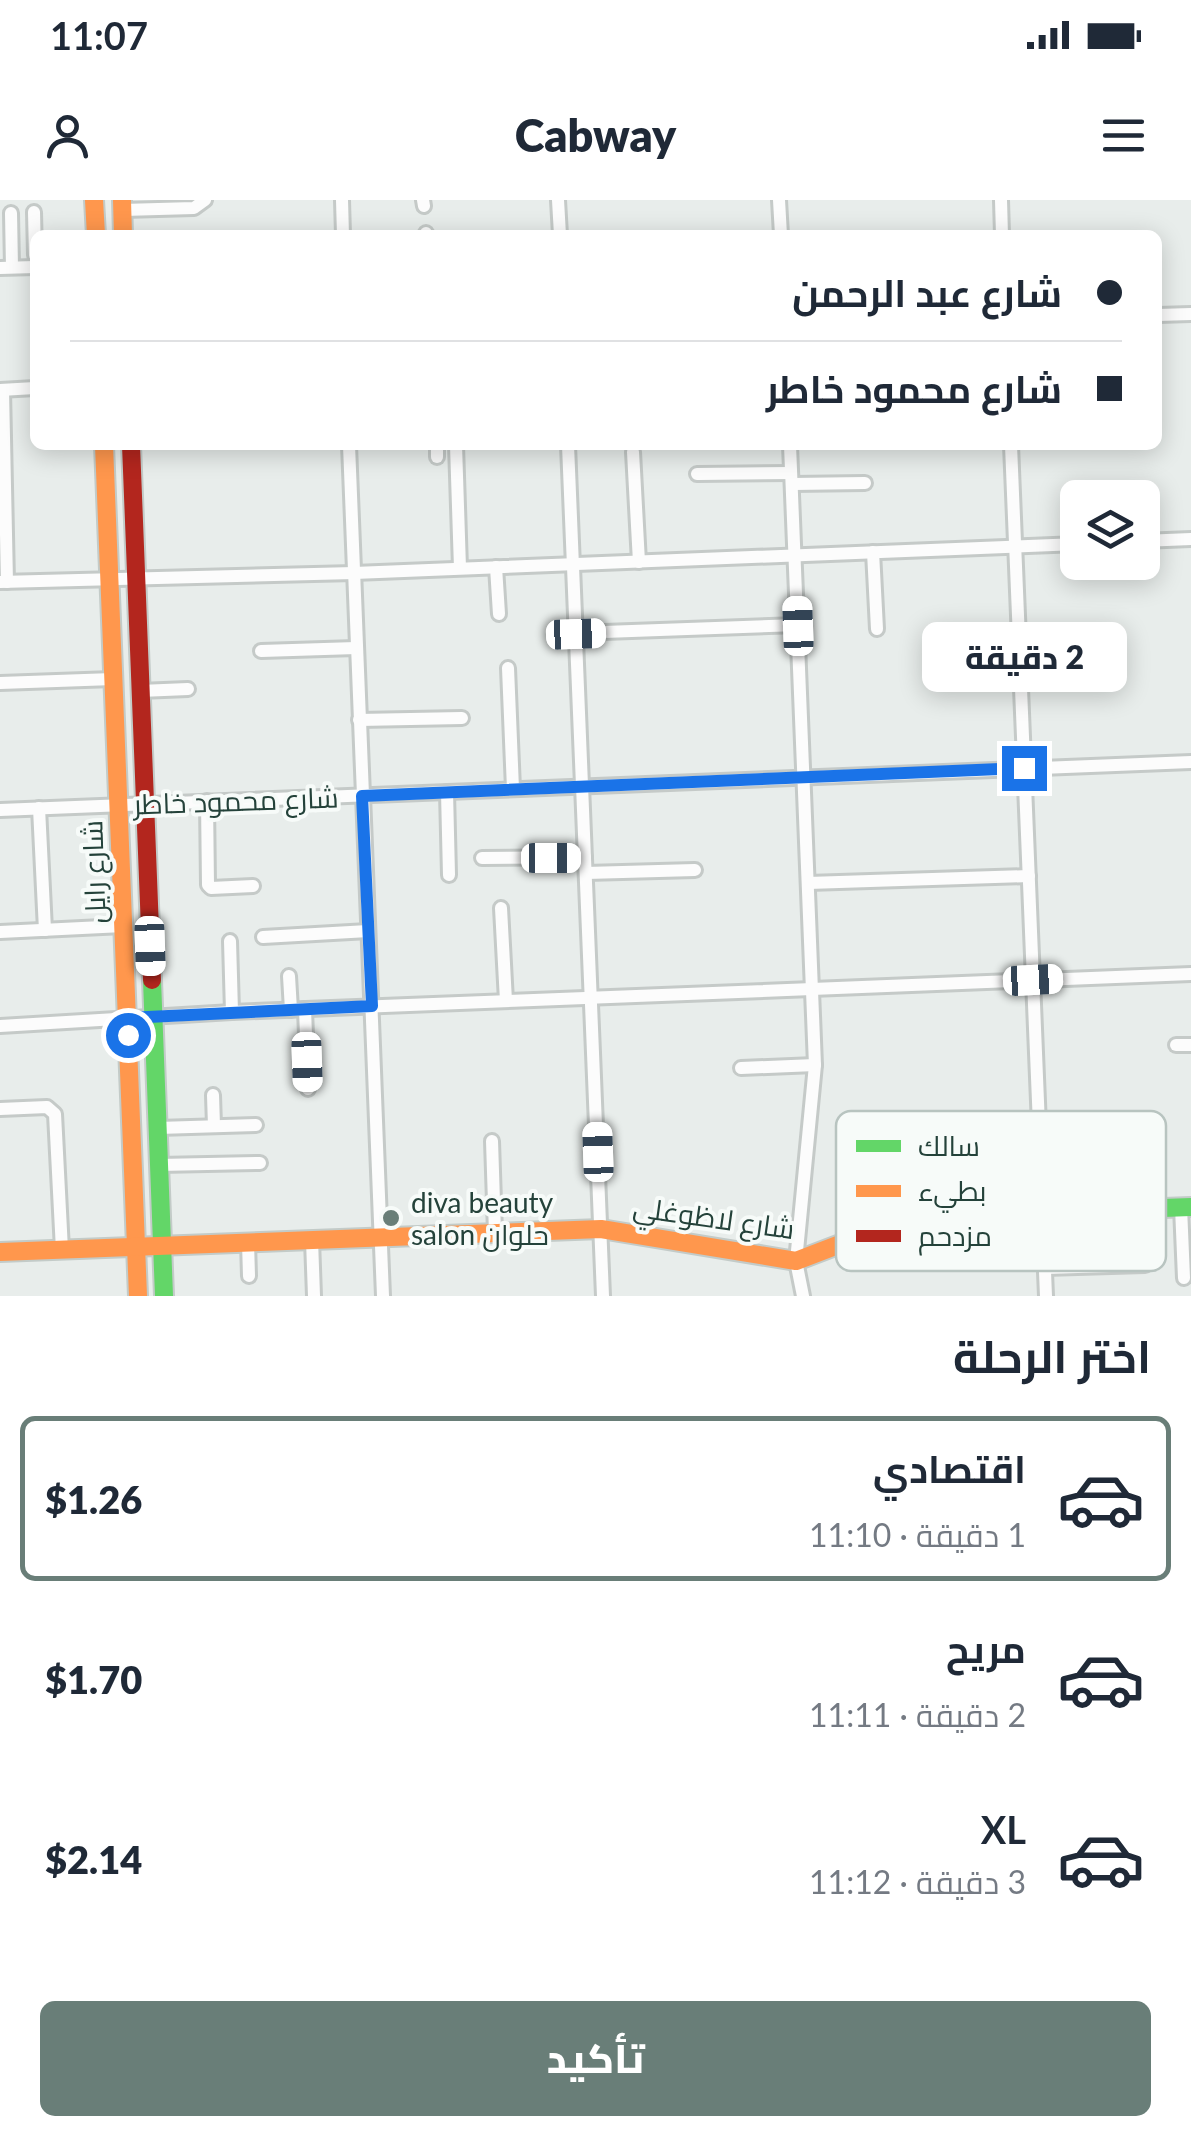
<!DOCTYPE html>
<html lang="ar">
<head>
<meta charset="utf-8">
<style>
  body { margin:0; font-family:Lato,Cairo,sans-serif; background:#f2f2f3; color:#1f2937; direction:rtl; height:100vh; display:flex; flex-direction:column; font-size:38px; white-space:nowrap }
  * { box-sizing:border-box; margin:0 }
  p { font-size:32px; color:#747a83 }
  .icon { flex:none; width:55px; height:55px; fill:none; stroke:currentColor; stroke-width:2; stroke-linecap:round; stroke-linejoin:round }
  .map { position:relative; height:1096px; overflow:hidden; direction:ltr }
  .sheet { display:flex; flex-direction:column; background:#fff; flex:1 }
  .sheet>* { flex:none }
  .banner { position:absolute; left:30px; top:30px; width:1132px; height:220px; border-radius:15px; box-shadow:0 5px 25px #0003; direction:rtl; display:grid; align-content:center; height:220px; padding:0 40px; background:#fff }
  .tools { position:absolute; left:1060px; top:280px; display:grid; gap:20px }
  .tools a { display:grid; place-items:center; width:100px; height:100px; border-radius:15px; background:#fff; box-shadow:0 5px 25px #0003; font-size:50px }
  .end { position:absolute; width:45px; height:45px; margin:-22px; border:12px solid #1a73e8; background:#fff; box-shadow:0 0 0 5px #fff }
  .from { border-radius:50% }
  .bubble { position:absolute; height:70px; border-radius:15px; background:#fff; box-shadow:0 5px 25px #0003; font-size:32px; font-weight:800; line-height:70px; text-align:center; direction:rtl }
  .car { position:absolute; width:30px; height:60px; margin:-30px -15px; border-radius:12px; box-shadow:0 0 8px 2px #0007; background:linear-gradient(#fff 24%,#345 0 40%,#fff 0 76%,#345 0 86%,#fff 0) }
  .banner b { display:flex; align-items:center; gap:35px; height:95px; font-size:38px }
  .banner b+b { border-top:2px solid #e0e1e3 }
  .banner i { width:25px; height:25px; background:#1f2937 }
  ul { padding:0; list-style:none }
  li { display:flex; align-items:center; gap:30px; height:165px; margin:0 20px 15px; padding:0 20px; border:5px solid transparent; border-radius:15px }
  li div { flex:1 }
  li b { display:block; font-size:38px }
  li em { font-style:normal; font-weight:800 }
  li.on { border-color:#697e78 }
  li>.icon { width:90px; height:90px; stroke-width:1.5 }
  h2 { padding:0 40px; font-size:45px; line-height:120px }
  .cta { display:flex; gap:20px; margin-top:auto; padding:20px 40px }
  .cta a { flex:1; height:115px; border-radius:15px; background:#697e78; color:#fff; font-size:40px; font-weight:800; line-height:115px; text-align:center }
  .status { display:flex; justify-content:space-between; align-items:center; height:70px; padding:0 50px; background:#fff; direction:ltr }
  .status svg { height:28px; fill:currentColor }
  header { display:flex; justify-content:space-between; align-items:center; height:130px; padding:0 40px; background:#fff; font-size:45px; font-weight:800 }
  .map>svg:first-child { display:block }
  .lines { fill:none; stroke-linecap:round; stroke-linejoin:round }
  .street-casing { stroke:#c5cac8; stroke-width:18 }
  .fast-casing { stroke:#c3cbc8; stroke-width:22 }
  .slow-casing { stroke:#c3cbc8; stroke-width:22 }
  .jam-casing { stroke:#c3cbc8; stroke-width:22 }
  .street { stroke:#fcfcfc; stroke-width:12 }
  .fast { stroke:#63d668; stroke-width:18 }
  .slow { stroke:#ff974d; stroke-width:18 }
  .jam { stroke:#b3261e; stroke-width:18 }
  .route { stroke:#1a73e8; stroke-width:12 }
  .poi-dot { fill:#697e78; stroke:#f7fbf9; stroke-width:4 }
  .labels { text-anchor:middle; dominant-baseline:central; stroke-width:8; stroke-linejoin:round; paint-order:stroke }
  .street-label { font-size:28px; fill:#24423a; stroke:#f7fbf9 }
  .poi-label { font-size:28px; fill:#24423a; stroke:#f7fbf9; text-anchor:start }
  .key { fill:#f7fbf9; stroke:#b8c4c0; stroke-width:2.5 }
  .key-label { font-size:28px; fill:#24423a }
</style>
</head>
<body>
<div class="status"><b>11:07</b><svg viewBox="0 0 49 12"><path d="M0 12V9h3v3zM5 12V6h3v6zM10 12V3h3v9zM15 12V0h3v12zM26 1h20v11H26zM47 4h2v5h-2z"/></svg></div>
<header><svg class="icon" aria-label="menu" viewBox="0 0 24 24"><path d="M4 6h16M4 12h16M4 18h16"/></svg>Cabway<svg class="icon" aria-label="person" viewBox="0 0 24 24"><circle cx="12" cy="8" r="4"/><path d="M4 21q1-7 8-7t8 7"/></svg></header>
<div class="map">
<svg width="1191" height="1096" viewBox="0 0 1191 1096">
  <rect width="100%" height="100%" fill="#e8edeb"/>
  <g class="lines">
    <g class="street-casing">
      <g id="street">
        <path d="M342 0 343 35"/>
        <path d="M423 0 424 6"/>
        <path d="M558 0 560 35"/>
        <path d="M779 0 781 35"/>
        <path d="M1001 0 1002 35"/>
        <path d="M123 10 194 8 205 0"/>
        <path d="M34 12 35 55"/>
        <path d="M11 13 12 67"/>
        <path d="M426 33V35"/>
        <path d="M0 68 35 67"/>
        <path d="M1158 115 1191 114"/>
        <path d="M0 190 35 188"/>
        <path d="M3 190 7 382"/>
        <path d="M349 245 383 1096"/>
        <path d="M437 245V257"/>
        <path d="M456 245 460 368"/>
        <path d="M568 245 603 1096"/>
        <path d="M790 245 815 865 796 1061 803 1096"/>
        <path d="M1011 245 1046 1096"/>
        <path d="M633 252 639 362"/>
        <path d="M697 274 791 273"/>
        <path d="M793 284 865 283"/>
        <path d="M1142 341 1191 339"/>
        <path d="M873 352 877 429"/>
        <path d="M496 367 499 414"/>
        <path d="M0 382 354 373 1078 344"/>
        <path d="M576 433 798 425"/>
        <path d="M261 451 356 448"/>
        <path d="M508 468 513 589"/>
        <path d="M0 483 113 479"/>
        <path d="M140 491 188 489"/>
        <path d="M359 520 462 518"/>
        <path d="M447 592 449 675"/>
        <path d="M207 601 208 685 211 688 253 686"/>
        <path d="M39 608 45 730"/>
        <path d="M0 610 1191 562"/>
        <path d="M482 658 585 657"/>
        <path d="M586 673 695 670"/>
        <path d="M808 683 1029 676"/>
        <path d="M501 708 506 801"/>
        <path d="M0 732 123 726"/>
        <path d="M263 737 368 731"/>
        <path d="M230 741 232 812"/>
        <path d="M289 776 291 810"/>
        <path d="M305 809 308 889"/>
        <path d="M0 826 232 812 1191 774"/>
        <path d="M1176 845H1191"/>
        <path d="M741 868 815 865"/>
        <path d="M213 895 214 926"/>
        <path d="M0 909 47 907 55 914 62 1050"/>
        <path d="M158 928 256 925"/>
        <path d="M971 938 1039 937"/>
        <path d="M492 941 495 1033"/>
        <path d="M908 963 909 1017"/>
        <path d="M159 965 260 963"/>
        <path d="M1181 1007 1184 1078"/>
        <path d="M312 1040 314 1096"/>
        <path d="M248 1042 249 1076"/>
        <path d="M1044 1068 1145 1065"/>
      </g>
    </g>
    <g class="fast-casing">
      <g id="fast">
        <path d="M152 780 164 1096"/>
        <path d="M856 1038 909 1017 1191 1007"/>
      </g>
    </g>
    <g class="slow-casing">
      <g id="slow">
        <path d="M94 0 96 35"/>
        <path d="M122 0 123 35"/>
        <path d="M104 245 138 1096"/>
        <path d="M0 1052 601 1029 796 1061 856 1038"/>
      </g>
    </g>
    <g class="jam-casing">
      <path id="jam" d="M131 245 152 780"/>
    </g>
    <use href="#street" class="street"/>
    <use href="#fast" class="fast"/>
    <use href="#slow" class="slow"/>
    <use href="#jam" class="jam"/>
  </g>
  <g class="lines">
    <path class="route" d="M128 835 127 818 372 806 362 596 1024 568"/>
  </g>
  <circle class="poi-dot" cx="391" cy="1018" r="10"/>
  <g class="labels">
    <g class="street-label">
      <text transform="translate(236 600) rotate(-2)">شارع محمود خاطر</text>
      <text transform="translate(93 672) rotate(-92)">شارع رايل</text>
      <text transform="translate(714 1017) rotate(8)">شارع لاظوغلي</text>
    </g>
    <g class="poi-label">
      <text x="411" y="1002">diva beauty<tspan x="411" dy="32">salon حلوان</tspan></text>
    </g>
  </g>
  <rect x="836" y="911" width="330" height="160" rx="15" class="key"/>
  <rect x="856" y="940" width="45" height="12" fill="#63d668"/>
  <rect x="856" y="985" width="45" height="12" fill="#ff974d"/>
  <rect x="856" y="1030" width="45" height="12" fill="#b3261e"/>
  <g class="key-label">
    <text x="918" y="956">سالك</text>
    <text x="918" y="1001">بطيء</text>
    <text x="918" y="1046">مزدحم</text>
  </g>
</svg>
<div class="tools">
<a><svg class="icon" aria-label="layers" viewBox="0 0 24 24"><path d="M12 4l9 5-9 5-9-5zM3 14l9 5 9-5"/></svg></a>
</div>
<i class="end from" style="left:128px;top:835px"></i>
<i class="end" style="left:1024px;top:568px"></i>
<div class="bubble" style="left:922px;top:422px;width:205px">2 دقيقة</div>
<i class="car" style="left:798px;top:426px;rotate:358deg"></i>
<i class="car" style="left:576px;top:434px;rotate:88deg"></i>
<i class="car" style="left:551px;top:658px;rotate:90deg"></i>
<i class="car" style="left:150px;top:746px;rotate:178deg"></i>
<i class="car" style="left:1033px;top:780px;rotate:87deg"></i>
<i class="car" style="left:307px;top:862px;rotate:178deg"></i>
<i class="car" style="left:598px;top:952px;rotate:358deg"></i>
<div class="banner">
<b><i class="from"></i>شارع عبد الرحمن</b>
<b><i></i>شارع محمود خاطر</b>
</div>
</div>
<section class="sheet">
<h2>اختر الرحلة</h2>
<ul>
<li class="on"><svg class="icon" aria-label="car" viewBox="0 0 24 24"><path d="M5 17H2v-5l4-1 3-4h7l3 4 3 1v5h-3M9 17h6M6 11h13"/><circle cx="7" cy="17" r="2"/><circle cx="17" cy="17" r="2"/></svg><div><b>اقتصادي</b><p>1 دقيقة · 11:10</p></div><em>$1.26</em></li>
<li><svg class="icon" aria-label="car" viewBox="0 0 24 24"><path d="M5 17H2v-5l4-1 3-4h7l3 4 3 1v5h-3M9 17h6M6 11h13"/><circle cx="7" cy="17" r="2"/><circle cx="17" cy="17" r="2"/></svg><div><b>مريح</b><p>2 دقيقة · 11:11</p></div><em>$1.70</em></li>
<li><svg class="icon" aria-label="car" viewBox="0 0 24 24"><path d="M5 17H2v-5l4-1 3-4h7l3 4 3 1v5h-3M9 17h6M6 11h13"/><circle cx="7" cy="17" r="2"/><circle cx="17" cy="17" r="2"/></svg><div><b>XL</b><p>3 دقيقة · 11:12</p></div><em>$2.14</em></li>
</ul>
<div class="cta"><a>تأكيد</a></div>
</section>
</body>
</html>
